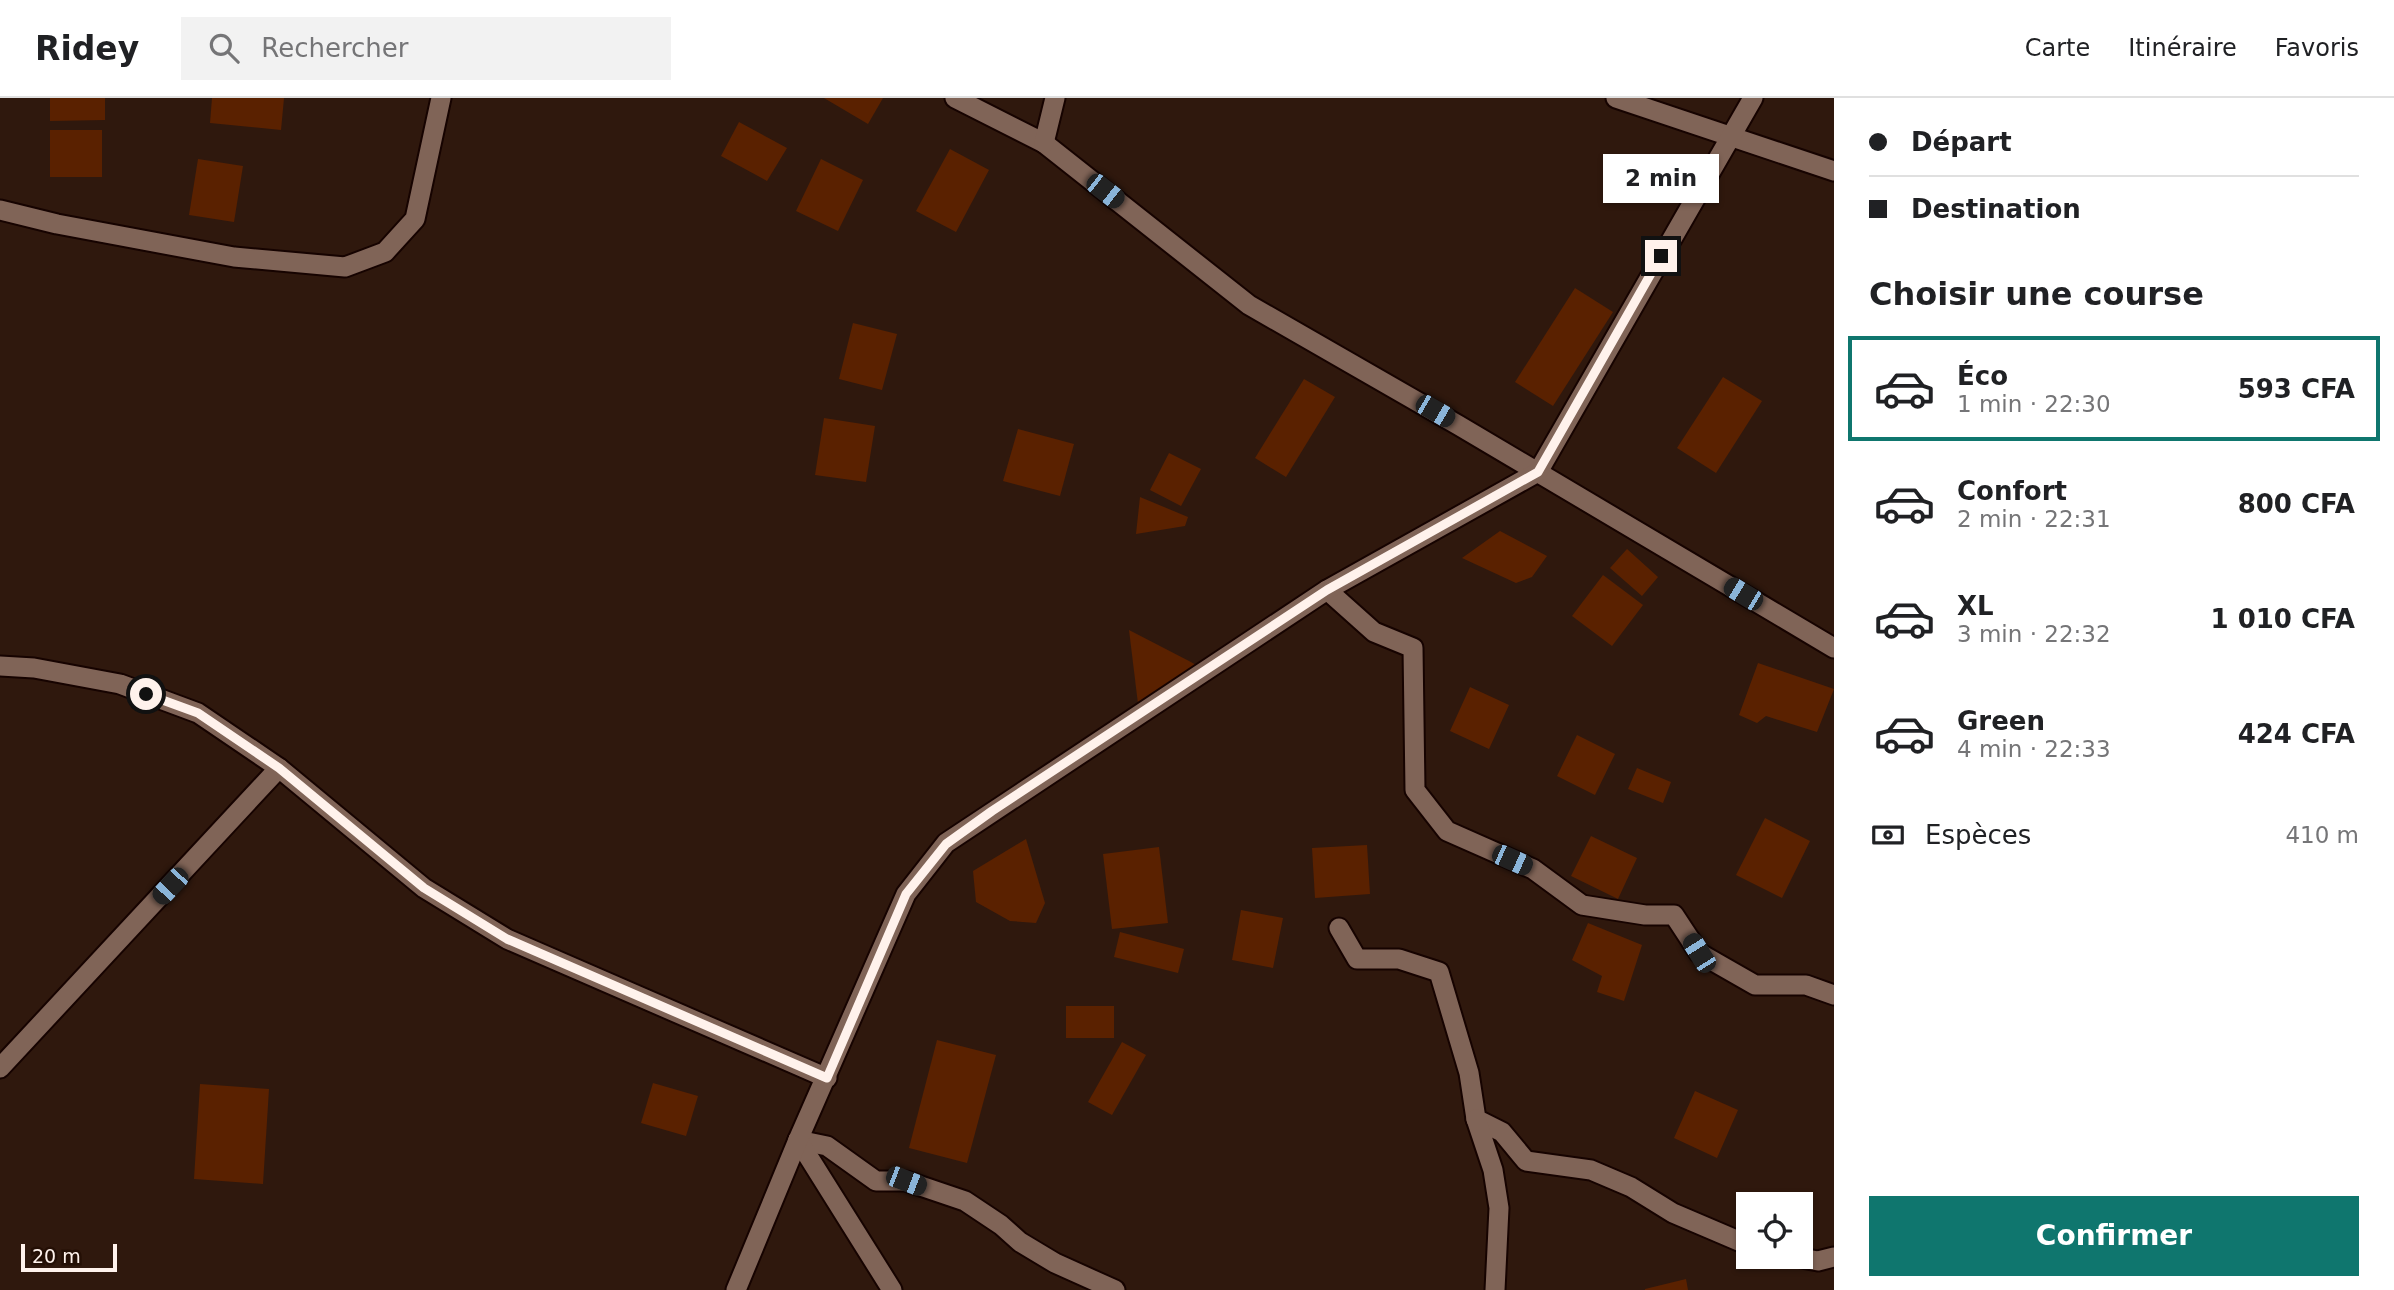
<!DOCTYPE html>
<html lang="fr">
<head>
<meta charset="utf-8">
<style>
  body { margin:0; font-family:"DejaVu Sans",sans-serif; background:#f2f2f2; color:#202124; height:100vh; display:flex; flex-direction:column; font-size:26px; white-space:nowrap }
  * { box-sizing:border-box; margin:0 }
  p { font-size:23px; color:#757577 }
  .icon { flex:none; width:38px; height:38px; fill:none; stroke:currentColor; stroke-width:2; stroke-linecap:round; stroke-linejoin:round }
  .map { position:relative; flex:1; overflow:hidden }
  .side { display:flex; flex-direction:column; background:#fff; width:560px }
  .side>* { flex:none }
  .hud { display:grid; align-content:center; height:154px; padding:0 35px; background:#fff }
  .fabs { position:absolute; left:1736px; top:1094px; display:grid; gap:14px }
  .fabs a { display:grid; place-items:center; width:77px; height:77px; border-radius:0px; background:#fff; box-shadow:0 2px 5px #0004; font-size:35px }
  .scale { position:absolute; left:21px; bottom:18px; width:96px; box-sizing:border-box; padding-left:7px; border:4px solid #fff2ec; border-top:0; font-size:19px; line-height:24px; white-space:nowrap; color:#fff2ec; -webkit-text-stroke:5px #240f05; paint-order:stroke }
  .end { position:absolute; width:32px; height:32px; margin:-16px; border:9px solid #fff2ec; background:#111; box-shadow:0 0 0 4px #111 }
  .from { border-radius:50% }
  .bubble { position:absolute; height:49px; border-radius:0px; background:#fff; box-shadow:0 2px 5px #0004; font-size:23px; font-weight:600; line-height:49px; text-align:center }
  .car { position:absolute; width:21px; height:42px; margin:-21px -10px; border-radius:9px; box-shadow:0 0 5px 2px #0007; background:linear-gradient(#222 24%,#8ab4d8 0 40%,#222 0 76%,#8ab4d8 0 86%,#222 0) }
  .hud b { display:flex; align-items:center; gap:24px; height:66px; font-size:26px }
  .hud b+b { border-top:2px solid #e0e0e0 }
  .hud i { width:18px; height:18px; background:#202124 }
  ul { padding:0; list-style:none }
  li { display:flex; align-items:center; gap:21px; height:105px; margin:0 14px 10px; padding:0 21px; border:4px solid transparent; border-radius:0px }
  li div { flex:1 }
  li b { display:block; font-size:26px }
  li em { font-style:normal; font-weight:600 }
  li.active { border-color:#0f766e }
  li>.icon { width:63px; height:63px; stroke-width:1.5 }
  h2 { padding:0 35px; font-size:32px; line-height:84px }
  .pay { display:flex; align-items:center; gap:18px; height:77px; padding:0 35px; font-size:26px }
  .pay p { margin-inline-start:auto }
  .action { display:flex; gap:14px; margin-top:auto; padding:14px 35px }
  .action a { flex:1; height:80px; border-radius:0px; background:#0f766e; color:#fff; font-size:28px; font-weight:600; line-height:80px; text-align:center }
  header { display:flex; align-items:center; gap:42px; box-sizing:border-box; height:98px; padding:0 35px; background:#fff; border-bottom:2px solid #e0e0e0 }
  header strong { font-size:33px }
  nav { display:flex; gap:38px; margin-inline-start:auto; font-size:24px }
  .search { width:490px; height:63px; background:#f2f2f2; display:flex; align-items:center; gap:18px; box-sizing:border-box; padding:0 24px; border-radius:0px; color:#757577; font-size:26px }
  main { display:flex; flex:1; min-height:0 }
  .map>svg:first-child { display:block }
  .building { fill:#5a2100 }
  .lines { fill:none; stroke-linecap:round; stroke-linejoin:round }
  .minor-casing { stroke:#160300; stroke-width:23 }
  .minor { stroke:#806457; stroke-width:19 }
  .route { stroke:#fff2ec; stroke-width:9 }
</style>
</head>
<body>
<header>
<strong>Ridey</strong>
<div class="search"><svg class="icon" aria-label="search" viewBox="0 0 24 24"><circle cx="10" cy="10" r="6"/><path d="M15 15l6 6"/></svg>Rechercher</div>
<nav><a>Carte</a><a>Itinéraire</a><a>Favoris</a></nav>
</header>
<main>
<div class="map">
<svg width="1834" height="1192" viewBox="0 0 1834 1192">
  <rect width="100%" height="100%" fill="#2f180d"/>
  <g class="building">
    <path d="M50 0H105V22L50 23Z"/>
    <path d="M212 0H284L281 32 210 25Z"/>
    <path d="M824 0H883L868 26Z"/>
    <path d="M739 24 787 50 767 83 721 58Z"/>
    <rect x="50" y="32" width="52" height="47"/>
    <path d="M950 51 989 72 956 134 916 113Z"/>
    <path d="M198 61 243 68 234 124 189 117Z"/>
    <path d="M821 61 863 82 838 133 796 113Z"/>
    <path d="M1575 190 1613 214 1553 308 1515 284Z"/>
    <path d="M853 225 897 236 882 292 839 281Z"/>
    <path d="M1723 279 1762 303 1716 375 1677 350Z"/>
    <path d="M1304 281 1335 299 1286 379 1255 360Z"/>
    <path d="M824 320 875 328 866 384 815 377Z"/>
    <path d="M1018 331 1074 346 1060 398 1003 383Z"/>
    <path d="M1169 355 1201 371 1181 408 1150 392Z"/>
    <path d="M1140 399 1188 419 1185 428 1136 436Z"/>
    <path d="M1500 433 1547 458 1532 479 1516 485 1462 460Z"/>
    <path d="M1627 451 1658 479 1642 498 1610 470Z"/>
    <path d="M1603 477 1643 507 1612 548 1572 518Z"/>
    <path d="M1129 532 1189 563 1205 572 1139 614Z"/>
    <path d="M1758 565 1834 591 1817 634 1766 618 1757 625 1739 617Z"/>
    <path d="M1470 589 1509 607 1489 651 1450 633Z"/>
    <path d="M1577 637 1615 656 1595 697 1557 678Z"/>
    <path d="M1637 670 1671 684 1663 705 1628 691Z"/>
    <path d="M1765 720 1810 743 1782 800 1736 777Z"/>
    <path d="M1591 738 1637 760 1618 801 1571 778Z"/>
    <path d="M1026 741 1045 805 1036 825 1010 823 976 804 973 773Z"/>
    <path d="M1367 747 1370 796 1315 800 1312 750Z"/>
    <path d="M1159 749 1168 825 1112 831 1103 756Z"/>
    <path d="M1241 812 1283 820 1273 870 1232 862Z"/>
    <path d="M1588 825 1642 847 1624 903 1597 894 1602 878 1572 862Z"/>
    <path d="M1120 834 1184 851 1178 875 1114 859Z"/>
    <rect x="1066" y="908" width="48" height="32"/>
    <path d="M937 942 996 957 967 1065 909 1050Z"/>
    <path d="M1122 944 1146 957 1112 1017 1088 1004Z"/>
    <path d="M653 985 698 998 686 1038 641 1025Z"/>
    <path d="M200 986 269 991 263 1086 194 1081Z"/>
    <path d="M1695 993 1738 1012 1717 1060 1674 1040Z"/>
    <path d="M1686 1181 1688 1192H1645V1191Z"/>
  </g>
  <g class="lines">
    <g class="minor-casing">
      <g id="minor">
        <path d="M955 0 1044 45 1249 207 1458 327 1834 550"/>
        <path d="M1616 0 1834 73"/>
        <path d="M1044 45 1055 0"/>
        <path d="M0 112 57 126 234 159 345 169 385 154 415 121 441 0"/>
        <path d="M1327 492 1374 534 1413 550 1415 692 1447 733 1533 771 1582 807 1645 817H1674L1699 855 1755 887H1806L1834 897"/>
        <path d="M0 568 34 570 120 586 198 615 279 670 424 790 507 841 827 980"/>
        <path d="M1339 830 1357 861H1399L1439 874 1469 975 1476 1021 1502 1034 1526 1063 1591 1072 1631 1089 1673 1115 1748 1147"/>
        <path d="M0 970 279 670"/>
        <path d="M1476 1021 1493 1072 1499 1110 1495 1192"/>
        <path d="M798 1042 827 1048 876 1083H906L965 1103 1001 1127 1020 1144 1055 1165 1115 1192"/>
        <path d="M798 1042 892 1192"/>
        <path d="M1791 1158 1818 1163 1834 1159"/>
        <path d="M736 1192 798 1042 906 796 946 745 1327 492 1538 374 1753 0"/>
      </g>
    </g>
    <use href="#minor" class="minor"/>
  </g>
  <g class="lines">
    <path class="route" d="M146 596 198 615 279 670 424 790 507 841 827 980 906 796 946 746 992 713 1327 492 1538 374 1661 158"/>
  </g>
</svg>
<div class="fabs">
<a><svg class="icon" aria-label="locate" viewBox="0 0 24 24"><circle cx="12" cy="12" r="6"/><path d="M12 2v4M12 18v4M2 12h4M18 12h4"/></svg></a>
</div>
<div class="scale">20 m</div>
<i class="end from" style="left:146px;top:596px"></i>
<i class="end" style="left:1661px;top:158px"></i>
<div class="bubble" style="left:1603px;top:56px;width:116px">2 min</div>
<i class="car" style="left:1105px;top:93px;rotate:128deg"></i>
<i class="car" style="left:1435px;top:313px;rotate:120deg"></i>
<i class="car" style="left:1743px;top:496px;rotate:301deg"></i>
<i class="car" style="left:1512px;top:762px;rotate:114deg"></i>
<i class="car" style="left:170px;top:788px;rotate:223deg"></i>
<i class="car" style="left:1699px;top:855px;rotate:328deg"></i>
<i class="car" style="left:906px;top:1083px;rotate:111deg"></i>
</div>
<section class="side">
<div class="hud">
<b><i class="from"></i>Départ</b>
<b><i></i>Destination</b>
</div>
<h2>Choisir une course</h2>
<ul>
<li class="active"><svg class="icon" aria-label="car" viewBox="0 0 24 24"><path d="M5 17H2v-5l4-1 3-4h7l3 4 3 1v5h-3M9 17h6M6 11h13"/><circle cx="7" cy="17" r="2"/><circle cx="17" cy="17" r="2"/></svg><div><b>Éco</b><p>1 min · 22:30</p></div><em>593 CFA</em></li>
<li><svg class="icon" aria-label="car" viewBox="0 0 24 24"><path d="M5 17H2v-5l4-1 3-4h7l3 4 3 1v5h-3M9 17h6M6 11h13"/><circle cx="7" cy="17" r="2"/><circle cx="17" cy="17" r="2"/></svg><div><b>Confort</b><p>2 min · 22:31</p></div><em>800 CFA</em></li>
<li><svg class="icon" aria-label="car" viewBox="0 0 24 24"><path d="M5 17H2v-5l4-1 3-4h7l3 4 3 1v5h-3M9 17h6M6 11h13"/><circle cx="7" cy="17" r="2"/><circle cx="17" cy="17" r="2"/></svg><div><b>XL</b><p>3 min · 22:32</p></div><em>1 010 CFA</em></li>
<li><svg class="icon" aria-label="car" viewBox="0 0 24 24"><path d="M5 17H2v-5l4-1 3-4h7l3 4 3 1v5h-3M9 17h6M6 11h13"/><circle cx="7" cy="17" r="2"/><circle cx="17" cy="17" r="2"/></svg><div><b>Green</b><p>4 min · 22:33</p></div><em>424 CFA</em></li>
</ul>
<div class="pay"><svg class="icon" aria-label="cash" viewBox="0 0 24 24"><path d="M3 7h18v10H3z"/><circle cx="12" cy="12" r="2"/></svg>Espèces<p>410 m</p></div>
<div class="action"><a>Confirmer</a></div>
</section>
</main>
</body>
</html>
